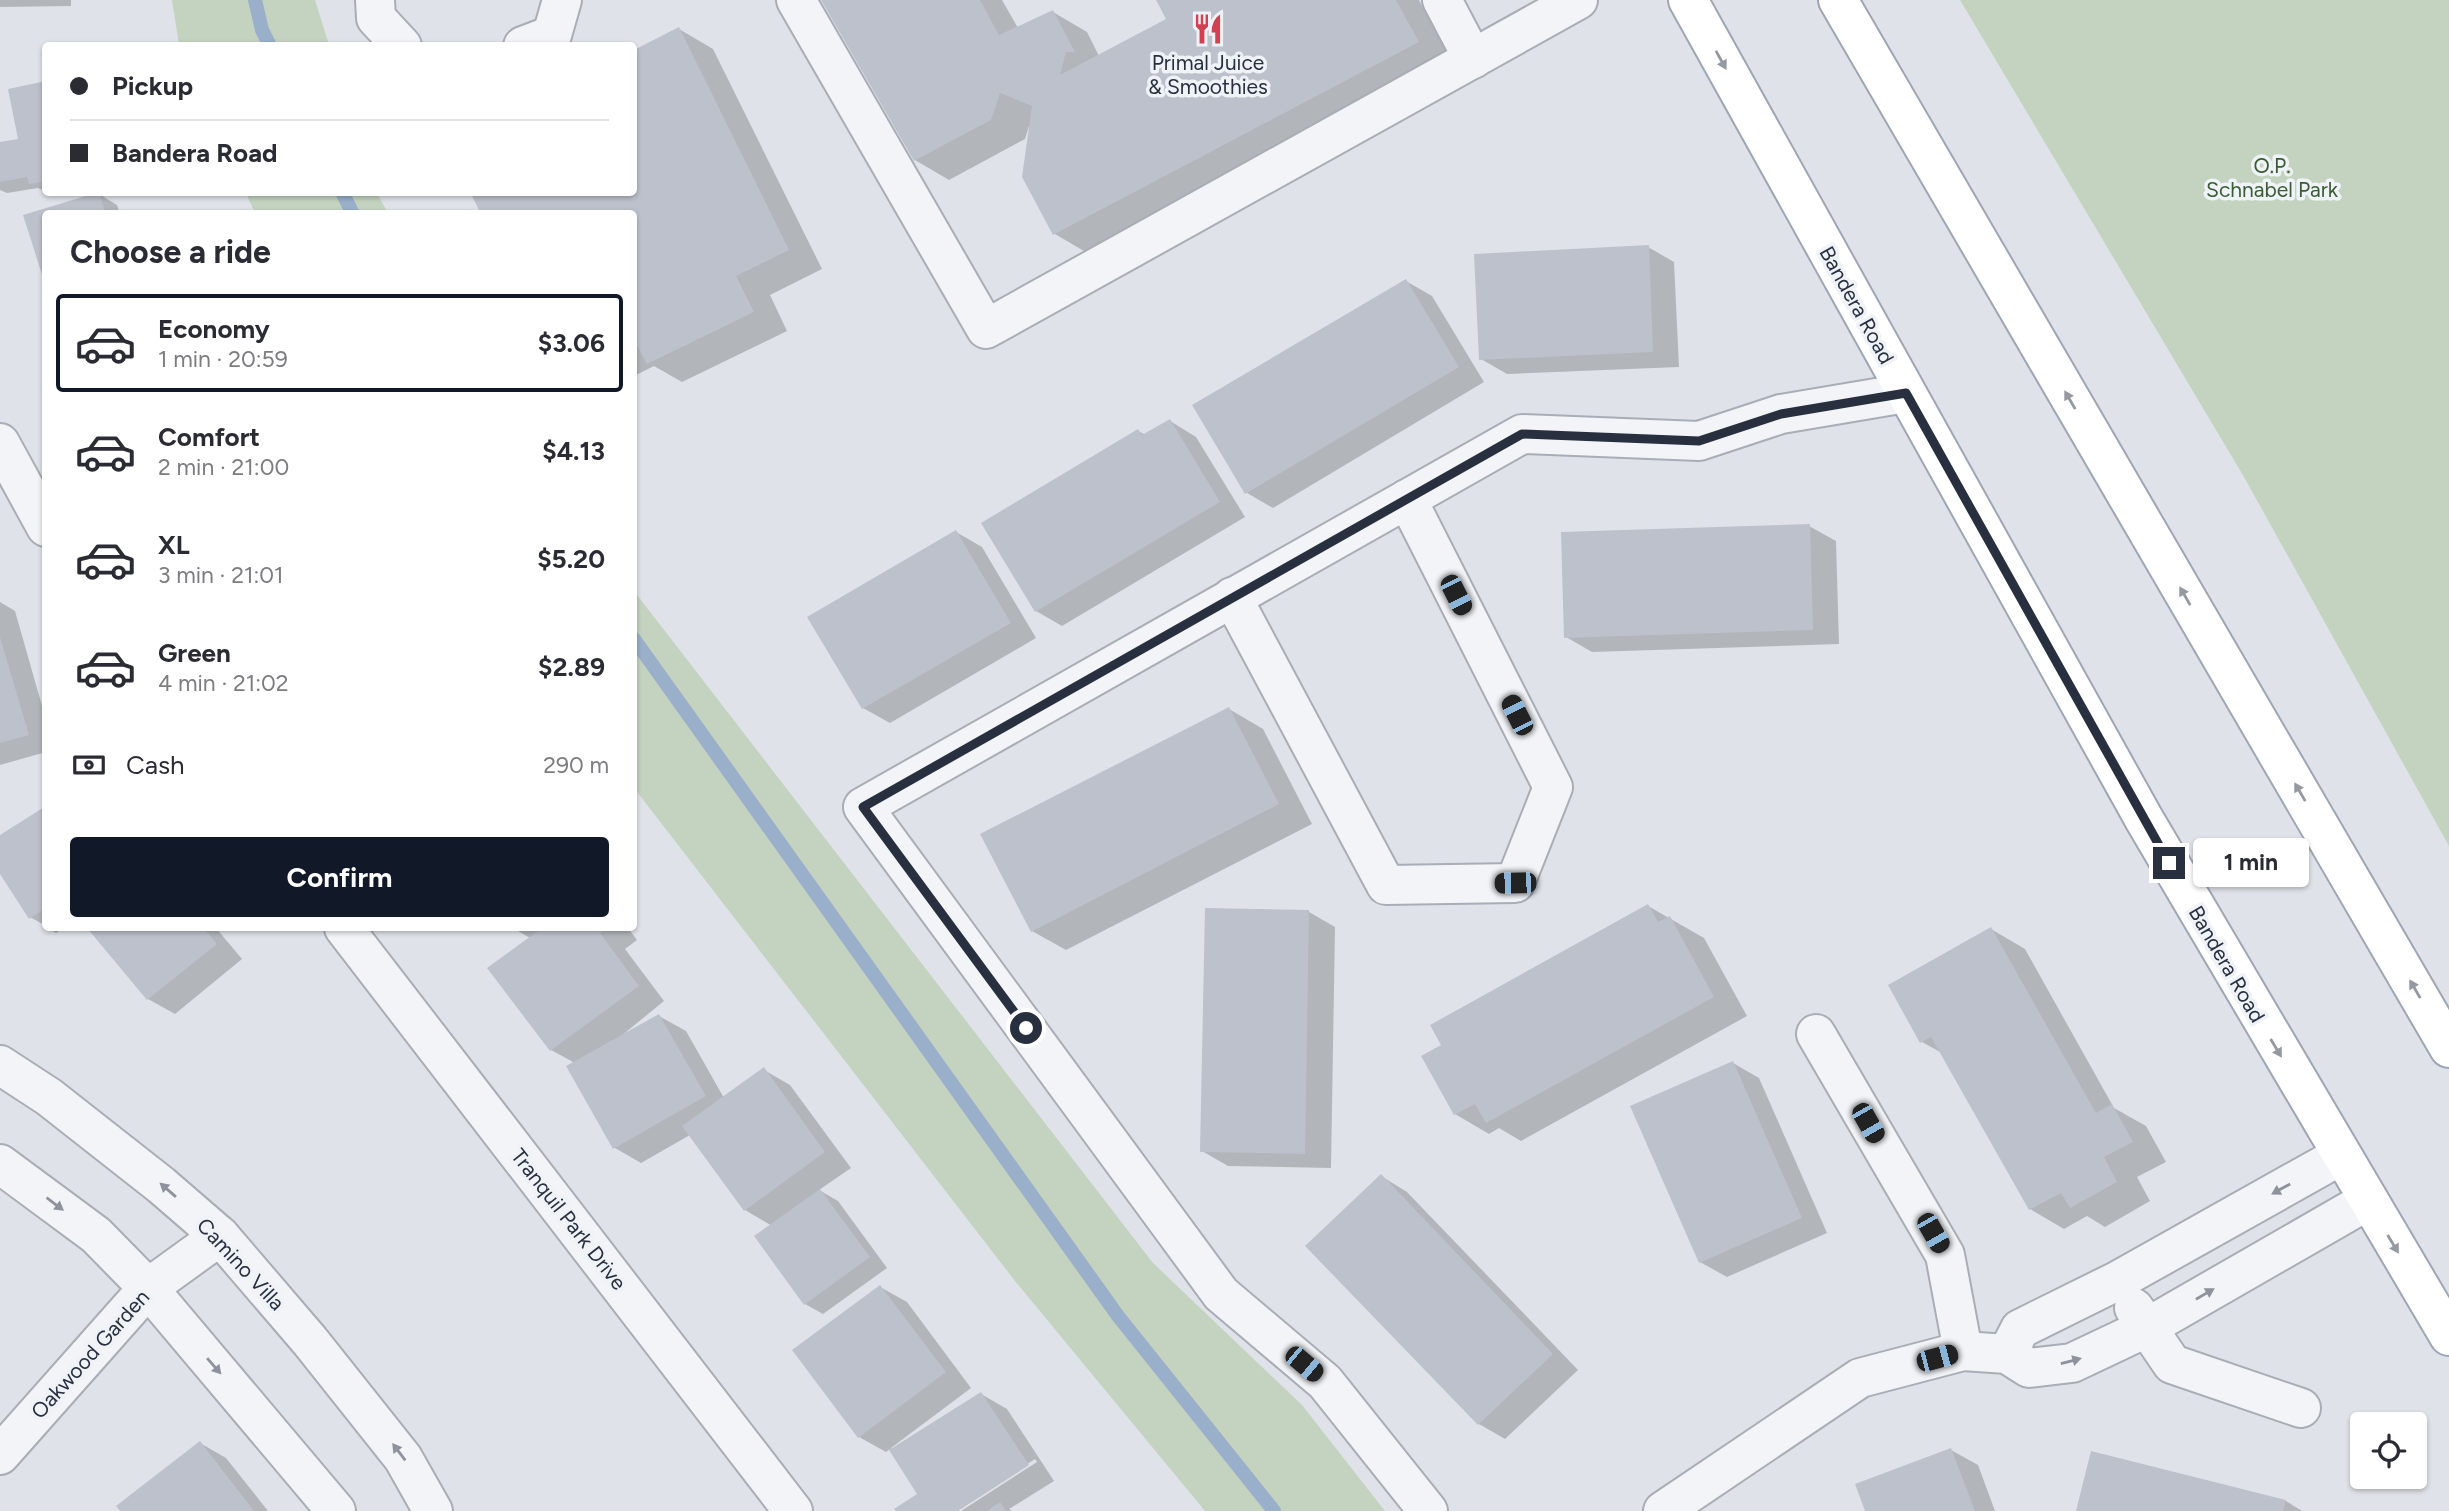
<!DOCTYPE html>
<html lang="en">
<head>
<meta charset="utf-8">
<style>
  body { margin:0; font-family:Figtree,sans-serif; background:#f2f2f3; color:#2b2b33; height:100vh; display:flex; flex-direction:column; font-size:26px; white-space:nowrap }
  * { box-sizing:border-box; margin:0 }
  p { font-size:23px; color:#7c7c81 }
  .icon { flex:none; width:38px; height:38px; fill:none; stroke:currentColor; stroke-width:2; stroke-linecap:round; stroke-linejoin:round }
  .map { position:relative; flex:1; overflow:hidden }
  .drawer { position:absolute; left:42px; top:210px; width:595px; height:721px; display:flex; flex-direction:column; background:#fff; border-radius:7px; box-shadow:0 2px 5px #0004 }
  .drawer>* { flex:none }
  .hud { position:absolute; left:42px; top:42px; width:595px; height:154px; border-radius:7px; box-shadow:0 2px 5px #0004; display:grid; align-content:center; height:154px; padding:0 28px; background:#fff }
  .fabs { position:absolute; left:2350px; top:1412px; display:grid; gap:14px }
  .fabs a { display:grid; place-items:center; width:77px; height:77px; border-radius:7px; background:#fff; box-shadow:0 2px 5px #0004; font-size:35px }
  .end { position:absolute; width:32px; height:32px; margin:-16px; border:9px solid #283040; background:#fff; box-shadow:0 0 0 4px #fff }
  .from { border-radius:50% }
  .bubble { position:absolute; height:49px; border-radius:7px; background:#fff; box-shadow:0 2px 5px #0004; font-size:23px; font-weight:700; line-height:49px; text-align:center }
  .car { position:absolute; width:21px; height:42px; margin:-21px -10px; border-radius:9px; box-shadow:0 0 5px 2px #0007; background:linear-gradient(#222 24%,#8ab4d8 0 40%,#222 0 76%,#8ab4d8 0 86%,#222 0) }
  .hud b { display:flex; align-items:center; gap:24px; height:66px; font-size:26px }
  .hud b+b { border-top:2px solid #e1e1e2 }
  .hud i { width:18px; height:18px; background:#2b2b33 }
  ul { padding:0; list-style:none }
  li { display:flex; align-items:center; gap:21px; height:98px; margin:0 14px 10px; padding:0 14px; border:4px solid transparent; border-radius:7px }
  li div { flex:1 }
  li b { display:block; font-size:26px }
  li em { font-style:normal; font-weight:700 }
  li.active { border-color:#111827 }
  li>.icon { width:63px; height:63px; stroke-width:1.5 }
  h2 { padding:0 28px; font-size:32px; line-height:84px }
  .pay { display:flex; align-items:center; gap:18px; height:77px; padding:0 28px; font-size:26px }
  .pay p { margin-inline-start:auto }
  .primary-button { display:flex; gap:14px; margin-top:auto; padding:14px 28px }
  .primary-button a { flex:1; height:80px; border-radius:7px; background:#111827; color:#fff; font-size:28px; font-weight:700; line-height:80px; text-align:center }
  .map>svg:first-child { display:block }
  .green { fill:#c4d3c0 }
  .shadow { fill:#0003 }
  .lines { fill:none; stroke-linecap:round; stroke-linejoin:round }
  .stream { stroke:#99afca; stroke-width:14 }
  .building { fill:#bcc1cc }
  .minor-casing { stroke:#a8adb6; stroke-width:42 }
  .major-casing { stroke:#9ea6b5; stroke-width:42 }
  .minor { stroke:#f2f4f7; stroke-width:38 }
  .major { stroke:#fff; stroke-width:38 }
  .oneway { fill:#9498a0 }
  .oneway2 { fill:#8d929c }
  .route { stroke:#283040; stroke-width:9 }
  .labels { text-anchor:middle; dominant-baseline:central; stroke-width:7; stroke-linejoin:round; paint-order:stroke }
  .poi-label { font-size:21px; fill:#283040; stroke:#eff2f6 }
  .park-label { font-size:21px; fill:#3a5c35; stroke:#eff2f6 }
  .street-label { font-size:21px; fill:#283040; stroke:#eff2f6 }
</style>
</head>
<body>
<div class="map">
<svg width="2449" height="1511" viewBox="0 0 2449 1511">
  <rect width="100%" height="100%" fill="#dfe3e9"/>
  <g class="green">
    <path d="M172 0H315L329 45H179Z"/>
    <path d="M1960 0H2449V846L2244 477Z"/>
    <path d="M246 193H377L388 213H255Z"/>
    <path d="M634 591 1153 1263 1302 1405 1385 1511H1205L1015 1281 634 788Z"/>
  </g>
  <g class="shadow">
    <path d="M0 0H71V6L0 7Z"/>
    <path d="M823 0H1002L1018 28 1053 12 1087 32 1099 56 1168 19 1158 0H1419L1452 62 1089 254 1055 234 1029 126 1025 139 949 180 915 160Z"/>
    <path d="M679 29 713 49 822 269 770 295 787 331 682 382 654 366 634 376V52Z"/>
    <path d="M46 83V192L38 188 7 193 0 190V144L20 140Z"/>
    <path d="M99 194 117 205 120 214H46V280L26 216Z"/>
    <path d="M1648 247 1674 262 1679 367 1507 374 1481 359Z"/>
    <path d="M1406 281 1432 296 1484 382 1273 508 1247 493Z"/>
    <path d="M1170 421 1196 437 1245 517 1062 626 1036 611 1138 431 1146 435Z"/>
    <path d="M1809 526 1836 541 1839 644 1592 652 1566 637Z"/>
    <path d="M956 532 982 547 1036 638 890 723 863 708Z"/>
    <path d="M0 602 15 611 46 720V752L0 765Z"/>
    <path d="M1229 709 1263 729 1312 824 1066 950 1032 931Z"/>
    <path d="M46 808V926L30 917 0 871V837Z"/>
    <path d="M1648 906 1704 938 1747 1016 1521 1141 1499 1128 1489 1134 1455 1114 1444 1046Z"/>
    <path d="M1309 912 1335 927 1331 1168 1228 1166 1202 1151Z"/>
    <path d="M47 928H64L56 933Z"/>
    <path d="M90 928H216L242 959 175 1014 148 999Z"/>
    <path d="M513 928H628L637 940 625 949 664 1001 615 1041 659 1016 686 1031 724 1098 764 1070 790 1085 851 1168 819 1190 838 1201 887 1268 823 1314 805 1304 772 1226 745 1210 690 1135 641 1163 615 1148 575 1063 551 1050 530 938Z"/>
    <path d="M1991 929 2025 949 2114 1108 2146 1126 2166 1162 2137 1177 2150 1201 2105 1227 2087 1216 2064 1229 2030 1209 1942 1053 1922 1042Z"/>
    <path d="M1733 1063 1759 1078 1827 1233 1727 1277 1700 1262Z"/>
    <path d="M1381 1176 1407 1192 1578 1370 1505 1439 1479 1424Z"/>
    <path d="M880 1287 907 1302 971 1388 891 1448 892 1450 981 1394 1007 1409 1054 1481 1009 1509 1012 1511H961L1037 1462 1035 1459 954 1511H898L920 1494 890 1449 886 1452 859 1437Z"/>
    <path d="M200 1443 226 1458 268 1511H122Z"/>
    <path d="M1951 1450 1978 1465 1995 1511H1867Z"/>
    <path d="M2286 1501 2302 1511H2078Z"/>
  </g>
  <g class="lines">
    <g class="stream">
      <path d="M255 0 262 30 270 46"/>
      <path d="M342 192 353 214"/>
      <path d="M634 639 1118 1316 1274 1511"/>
    </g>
  </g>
  <g class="building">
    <path d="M821 0H980L999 35 1053 10 1075 52H1066L1060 75 1166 19 1156 0H1396L1419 42 1053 235 1022 177 1032 106 1000 93 991 120 914 161Z"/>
    <path d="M679 27 789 250 736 276 754 312 647 364 634 340V214H481L470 192H634V50Z"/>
    <path d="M46 81V181L29 184 27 177 0 182V142L18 139 8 89Z"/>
    <path d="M99 192 106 214H46L45 284 23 215Z"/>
    <path d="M1649 245 1653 352 1479 360 1474 254Z"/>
    <path d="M1406 279 1459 367 1245 494 1192 405Z"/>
    <path d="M1170 419 1220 502 1035 612 981 523 1138 429 1142 435Z"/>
    <path d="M1810 524 1813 630 1564 638 1561 532Z"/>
    <path d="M956 530 1011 623 862 709 807 617Z"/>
    <path d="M0 637 29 735 0 743Z"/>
    <path d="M1229 707 1279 804 1031 932 980 834Z"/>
    <path d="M46 806V908L29 919 0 874V835Z"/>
    <path d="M1648 904 1658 922 1670 916 1714 997 1486 1123 1475 1104 1454 1115 1421 1056 1441 1045 1430 1025Z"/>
    <path d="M1205 908 1309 910 1305 1154 1200 1152Z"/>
    <path d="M1991 927 2096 1113 2112 1104 2133 1142 2104 1157 2117 1182 2070 1208 2061 1193 2029 1210 1931 1037 1920 1043 1888 985Z"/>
    <path d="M87 928H204L217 944 147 1000Z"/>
    <path d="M542 928H608L600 933 639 986 550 1051 487 968Z"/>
    <path d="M659 1014 706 1096 613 1149 566 1066Z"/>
    <path d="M1733 1061 1802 1218 1699 1263 1630 1106Z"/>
    <path d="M764 1067 825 1152 744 1211 682 1126Z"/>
    <path d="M1381 1174 1553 1354 1478 1425 1305 1246Z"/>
    <path d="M820 1189 870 1257 804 1305 754 1236Z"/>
    <path d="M880 1285 946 1372 858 1438 792 1350Z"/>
    <path d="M981 1392 1029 1465 958 1511H896L894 1509 917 1494 889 1450Z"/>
    <path d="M200 1441 254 1511H120L116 1506Z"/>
    <path d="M1951 1448 1975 1511H1865L1855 1484Z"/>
    <path d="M2091 1451 2286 1500 2283 1511H2076Z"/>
    <path d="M1000 1502 1006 1511H987Z"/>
  </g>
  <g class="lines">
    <g class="minor-casing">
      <g id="minor">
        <path d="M375 0 376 18 402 46"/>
        <path d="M796 0 986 329 1578 0"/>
        <path d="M1442 0 1473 59"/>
        <path d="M523 46 552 35 562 0"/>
        <path d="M0 443 46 527"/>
        <path d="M1232 597 1386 885 1515 883 1553 787 1407 499"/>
        <path d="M344 928 793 1511"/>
        <path d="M1816 1034 1945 1255 1963 1351"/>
        <path d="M0 1065 49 1097 161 1185 220 1236 310 1341 403 1458 433 1511"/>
        <path d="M0 1164 96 1235 148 1288 336 1511"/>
        <path d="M2134 1308 2172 1364 2301 1408"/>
        <path d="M2007 1354 2020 1329 2117 1281 2340 1156"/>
        <path d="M0 1455 148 1288 220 1236"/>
        <path d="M1428 1511 1325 1382 1221 1294 863 807 1522 434 1699 441 1781 414 1906 393"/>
        <path d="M1663 1511 1860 1378 1963 1351 2007 1354 2029 1368 2072 1363 2146 1328 2367 1201"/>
      </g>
    </g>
    <g class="major-casing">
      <g id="major">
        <path d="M1688 0 2144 819 2449 1336"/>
        <path d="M1838 0 2449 1048"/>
      </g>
    </g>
    <use href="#minor" class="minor"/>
    <use href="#major" class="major"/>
  </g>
  <defs><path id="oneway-solid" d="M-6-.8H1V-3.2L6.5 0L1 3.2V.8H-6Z" transform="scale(1.75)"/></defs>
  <g class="oneway">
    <use href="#oneway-solid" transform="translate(1721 60) rotate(61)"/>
    <use href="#oneway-solid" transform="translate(2070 400) rotate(-120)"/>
    <use href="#oneway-solid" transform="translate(2185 596) rotate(-120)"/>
    <use href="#oneway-solid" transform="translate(2300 792) rotate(-120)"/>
    <use href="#oneway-solid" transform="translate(2415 989) rotate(-120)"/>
    <use href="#oneway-solid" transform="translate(2276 1048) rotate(59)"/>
    <use href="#oneway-solid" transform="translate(2393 1244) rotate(59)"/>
  </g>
  <g class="oneway2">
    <use href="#oneway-solid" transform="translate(2281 1189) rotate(151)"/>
    <use href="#oneway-solid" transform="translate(168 1190) rotate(-139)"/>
    <use href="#oneway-solid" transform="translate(55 1204) rotate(37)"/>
    <use href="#oneway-solid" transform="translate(2205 1294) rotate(-30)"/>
    <use href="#oneway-solid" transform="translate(2071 1361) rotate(-15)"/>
    <use href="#oneway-solid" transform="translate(214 1366) rotate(49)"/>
    <use href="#oneway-solid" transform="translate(399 1452) rotate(-127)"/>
  </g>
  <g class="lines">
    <path class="route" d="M1026 1028 863 807 1522 434 1699 441 1781 414 1906 393 2169 863"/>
  </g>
  <defs>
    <g id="restaurant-bare" transform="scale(2.415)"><path d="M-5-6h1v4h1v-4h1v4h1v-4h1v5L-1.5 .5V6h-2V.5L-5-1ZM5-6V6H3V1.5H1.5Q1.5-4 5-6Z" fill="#d14151" stroke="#eff2f6" stroke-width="2.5" paint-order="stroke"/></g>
  </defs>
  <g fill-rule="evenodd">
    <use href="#restaurant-bare" x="1208" y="29"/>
  </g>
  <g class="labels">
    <g class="poi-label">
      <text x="1208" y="62">Primal Juice<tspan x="1208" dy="24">&amp; Smoothies</tspan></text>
    </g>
    <g class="park-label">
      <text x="2272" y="165">O.P.<tspan x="2272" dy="24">Schnabel Park</tspan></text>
    </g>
    <g class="street-label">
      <text transform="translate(1857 305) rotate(61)">Bandera Road</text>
      <text transform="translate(2227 964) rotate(60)">Bandera Road</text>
      <text transform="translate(569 1219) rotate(52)">Tranquil Park Drive</text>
      <text transform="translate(241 1264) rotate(47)">Camino Villa</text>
      <text transform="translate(90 1354) rotate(-48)">Oakwood Garden</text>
    </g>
  </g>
</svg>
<div class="fabs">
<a><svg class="icon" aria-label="locate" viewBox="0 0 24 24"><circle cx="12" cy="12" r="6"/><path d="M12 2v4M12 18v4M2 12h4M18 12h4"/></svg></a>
</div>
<i class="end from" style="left:1026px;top:1028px"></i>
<i class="end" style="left:2169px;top:863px"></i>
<div class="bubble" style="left:2193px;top:838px;width:116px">1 min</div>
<i class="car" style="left:1456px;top:595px;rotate:153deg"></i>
<i class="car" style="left:1517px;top:715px;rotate:333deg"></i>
<i class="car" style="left:1515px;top:883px;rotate:269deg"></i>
<i class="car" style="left:1868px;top:1123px;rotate:150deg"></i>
<i class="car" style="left:1933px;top:1233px;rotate:150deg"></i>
<i class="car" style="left:1937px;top:1358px;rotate:75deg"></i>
<i class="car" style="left:1304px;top:1364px;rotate:130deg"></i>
<div class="hud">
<b><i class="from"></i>Pickup</b>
<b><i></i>Bandera Road</b>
</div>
<section class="drawer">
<h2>Choose a ride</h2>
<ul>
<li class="active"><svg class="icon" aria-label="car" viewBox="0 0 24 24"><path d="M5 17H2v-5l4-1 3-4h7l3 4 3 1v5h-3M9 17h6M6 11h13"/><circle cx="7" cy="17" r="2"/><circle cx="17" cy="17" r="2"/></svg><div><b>Economy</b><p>1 min · 20:59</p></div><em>$3.06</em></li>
<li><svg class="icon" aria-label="car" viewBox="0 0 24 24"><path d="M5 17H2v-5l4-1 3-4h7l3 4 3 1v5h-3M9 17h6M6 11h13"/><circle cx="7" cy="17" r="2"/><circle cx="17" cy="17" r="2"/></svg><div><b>Comfort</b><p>2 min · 21:00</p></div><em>$4.13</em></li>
<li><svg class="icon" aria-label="car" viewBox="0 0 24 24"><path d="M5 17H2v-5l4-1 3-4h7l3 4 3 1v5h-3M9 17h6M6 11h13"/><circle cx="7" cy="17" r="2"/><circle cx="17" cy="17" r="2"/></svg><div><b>XL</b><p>3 min · 21:01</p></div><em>$5.20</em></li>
<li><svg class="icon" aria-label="car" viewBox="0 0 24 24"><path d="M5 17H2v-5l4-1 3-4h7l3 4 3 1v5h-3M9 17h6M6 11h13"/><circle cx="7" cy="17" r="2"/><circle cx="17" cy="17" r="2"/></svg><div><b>Green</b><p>4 min · 21:02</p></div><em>$2.89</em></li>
</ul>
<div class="pay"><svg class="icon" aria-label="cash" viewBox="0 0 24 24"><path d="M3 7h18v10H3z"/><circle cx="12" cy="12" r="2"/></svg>Cash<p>290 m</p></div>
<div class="primary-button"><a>Confirm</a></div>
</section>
</div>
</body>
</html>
